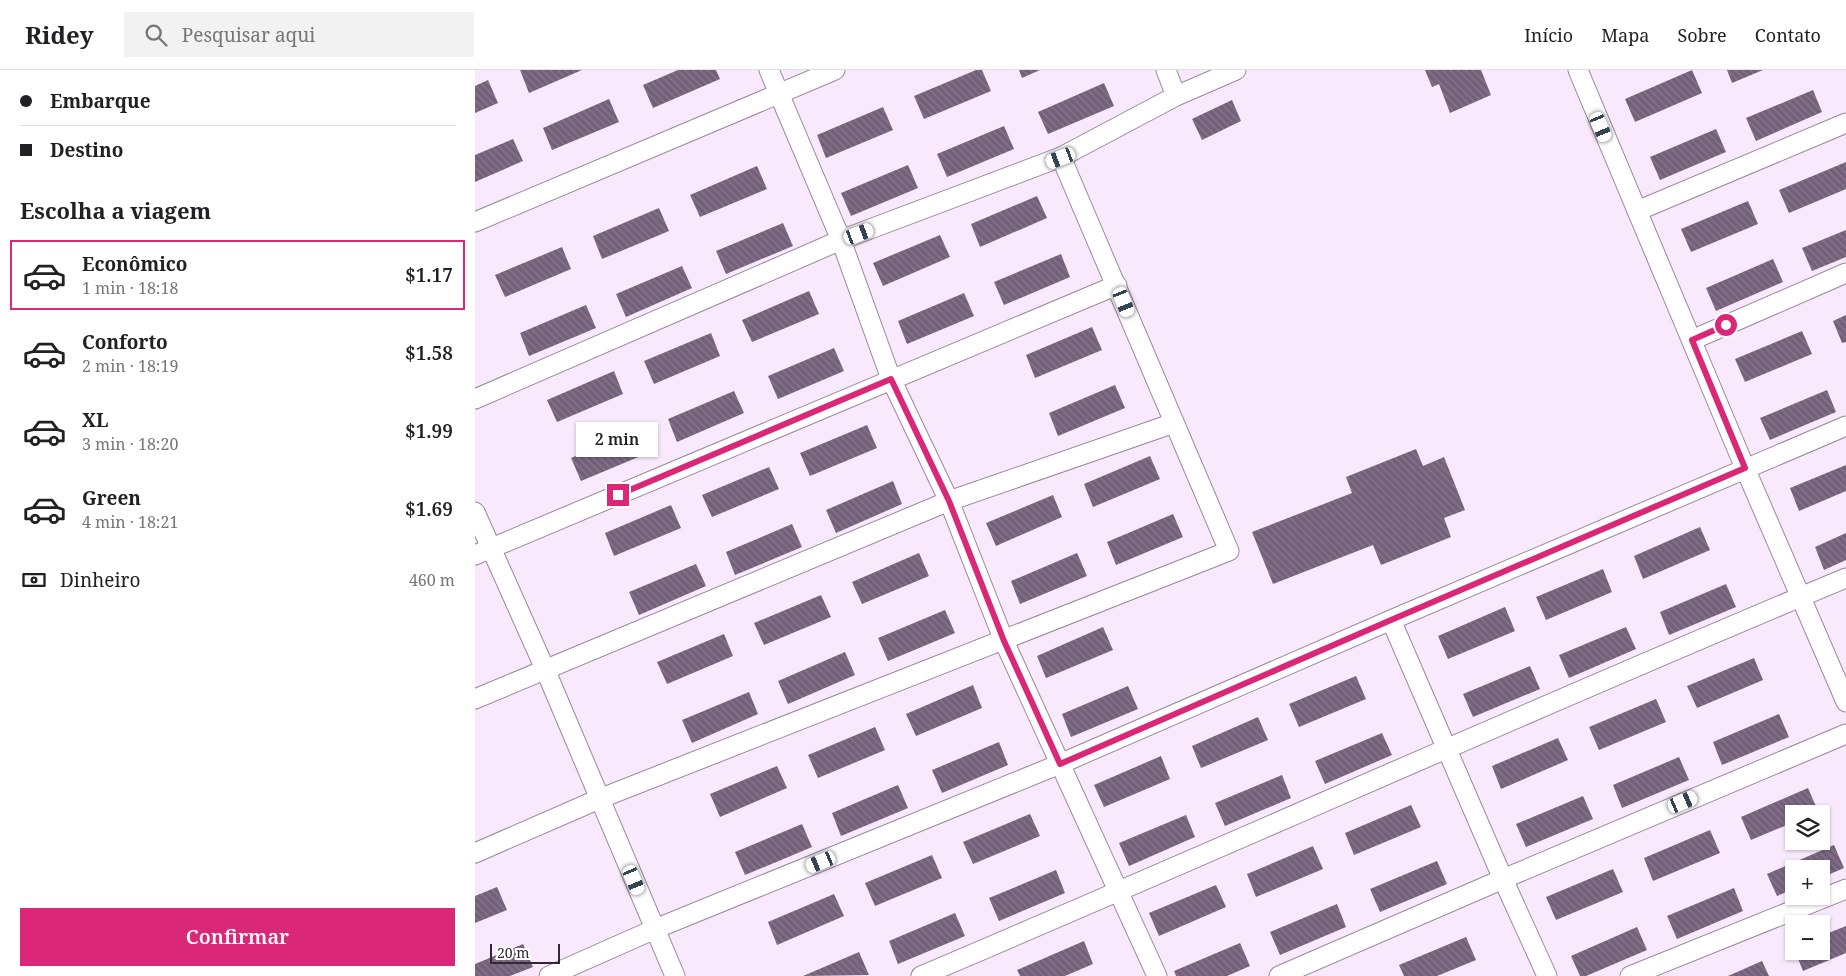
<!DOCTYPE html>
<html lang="pt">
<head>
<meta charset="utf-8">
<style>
  body { margin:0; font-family:"Noto Serif",serif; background:#f2f2f2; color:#202124; height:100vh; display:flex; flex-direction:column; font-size:19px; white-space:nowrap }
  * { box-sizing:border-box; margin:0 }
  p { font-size:16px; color:#757577 }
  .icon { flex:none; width:28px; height:28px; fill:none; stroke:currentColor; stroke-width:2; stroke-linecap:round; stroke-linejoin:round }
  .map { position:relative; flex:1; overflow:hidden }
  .sheet { display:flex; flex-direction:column; background:#fff; width:475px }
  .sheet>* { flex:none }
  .hud { display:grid; align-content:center; height:110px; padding:0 20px; background:#fff }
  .controls { position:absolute; left:1310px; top:735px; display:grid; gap:10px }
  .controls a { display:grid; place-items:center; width:45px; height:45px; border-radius:0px; background:#fff; box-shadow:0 1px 4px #0004; font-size:25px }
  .scale { position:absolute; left:15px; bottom:12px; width:70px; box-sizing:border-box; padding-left:5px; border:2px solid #302732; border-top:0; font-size:14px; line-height:18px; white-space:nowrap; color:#302732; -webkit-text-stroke:4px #fff; paint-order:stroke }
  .end { position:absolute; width:22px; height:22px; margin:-11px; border:6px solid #db2777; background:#fff; box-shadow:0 0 0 2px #fff }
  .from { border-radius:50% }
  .bubble { position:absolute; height:35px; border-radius:0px; background:#fff; box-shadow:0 1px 4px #0004; font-size:16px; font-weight:600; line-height:35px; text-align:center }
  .car { position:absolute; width:15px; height:30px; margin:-15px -8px; border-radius:6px; box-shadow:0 0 4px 1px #0007; background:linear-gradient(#fff 24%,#345 0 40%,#fff 0 76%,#345 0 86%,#fff 0) }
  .hud b { display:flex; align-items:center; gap:18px; height:48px; font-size:19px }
  .hud b+b { border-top:1px solid #e0e0e0 }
  .hud i { width:12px; height:12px; background:#202124 }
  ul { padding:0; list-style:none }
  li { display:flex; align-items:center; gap:15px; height:70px; margin:0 10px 8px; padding:0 10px; border:2px solid transparent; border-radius:0px }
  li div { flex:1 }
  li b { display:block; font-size:19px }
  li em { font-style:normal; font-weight:600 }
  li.on { border-color:#db2777 }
  li>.icon { width:45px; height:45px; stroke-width:1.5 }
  h2 { padding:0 20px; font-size:22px; line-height:60px }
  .pay { display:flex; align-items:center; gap:12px; height:55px; padding:0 20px; font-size:19px }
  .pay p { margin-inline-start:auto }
  .button { display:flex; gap:10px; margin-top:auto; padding:10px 20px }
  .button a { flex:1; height:58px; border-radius:0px; background:#db2777; color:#fff; font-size:20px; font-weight:600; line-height:58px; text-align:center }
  header { display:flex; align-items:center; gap:30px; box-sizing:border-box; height:70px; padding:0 25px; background:#fff; border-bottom:1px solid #e0e0e0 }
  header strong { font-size:24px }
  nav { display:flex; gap:28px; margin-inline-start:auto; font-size:18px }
  .search { width:350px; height:45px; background:#f2f2f2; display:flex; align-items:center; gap:12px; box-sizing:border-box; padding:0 18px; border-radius:0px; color:#757577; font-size:19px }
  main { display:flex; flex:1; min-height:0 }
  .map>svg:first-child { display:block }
  .building { fill:url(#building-back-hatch) }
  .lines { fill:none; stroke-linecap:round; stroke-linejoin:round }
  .minor-casing { stroke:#9c86a1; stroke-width:21 }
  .minor { stroke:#fff; stroke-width:19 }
  .route { stroke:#db2777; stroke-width:6 }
</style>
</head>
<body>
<header>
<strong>Ridey</strong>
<div class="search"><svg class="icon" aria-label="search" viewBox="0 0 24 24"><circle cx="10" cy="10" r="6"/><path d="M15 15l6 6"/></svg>Pesquisar aqui</div>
<nav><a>Início</a><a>Mapa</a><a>Sobre</a><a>Contato</a></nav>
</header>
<main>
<section class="sheet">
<div class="hud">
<b><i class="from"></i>Embarque</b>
<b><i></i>Destino</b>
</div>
<h2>Escolha a viagem</h2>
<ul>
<li class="on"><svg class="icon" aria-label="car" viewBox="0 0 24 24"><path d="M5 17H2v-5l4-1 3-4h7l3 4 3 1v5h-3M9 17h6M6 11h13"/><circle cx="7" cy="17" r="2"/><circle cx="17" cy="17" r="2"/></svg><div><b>Econômico</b><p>1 min · 18:18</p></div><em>$1.17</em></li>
<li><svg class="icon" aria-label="car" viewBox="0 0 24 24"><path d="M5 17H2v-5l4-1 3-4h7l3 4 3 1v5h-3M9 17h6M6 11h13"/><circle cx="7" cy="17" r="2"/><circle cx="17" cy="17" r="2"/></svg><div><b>Conforto</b><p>2 min · 18:19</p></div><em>$1.58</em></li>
<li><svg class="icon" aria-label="car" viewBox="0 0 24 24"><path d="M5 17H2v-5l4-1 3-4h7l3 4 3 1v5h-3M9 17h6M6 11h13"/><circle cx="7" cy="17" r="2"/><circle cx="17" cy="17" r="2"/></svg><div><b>XL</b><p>3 min · 18:20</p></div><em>$1.99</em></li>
<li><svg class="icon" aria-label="car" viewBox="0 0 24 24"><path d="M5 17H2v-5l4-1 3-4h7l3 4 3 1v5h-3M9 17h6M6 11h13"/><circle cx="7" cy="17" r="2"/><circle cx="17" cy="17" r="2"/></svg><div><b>Green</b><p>4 min · 18:21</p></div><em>$1.69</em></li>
</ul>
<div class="pay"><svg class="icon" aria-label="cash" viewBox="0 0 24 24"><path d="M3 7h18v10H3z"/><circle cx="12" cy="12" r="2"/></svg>Dinheiro<p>460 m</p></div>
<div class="button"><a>Confirmar</a></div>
</section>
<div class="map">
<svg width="1371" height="906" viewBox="0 0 1371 906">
  <defs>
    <pattern id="building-back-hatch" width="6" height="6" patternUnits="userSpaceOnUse" patternTransform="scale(1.25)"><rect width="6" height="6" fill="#74607a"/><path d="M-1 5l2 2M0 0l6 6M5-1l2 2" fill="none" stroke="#87788c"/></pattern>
  </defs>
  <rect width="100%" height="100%" fill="#f8eafc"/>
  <g class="building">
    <path d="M45 0H107L54 23Z"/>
    <path d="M203 0H241L245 9 178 38 168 15Z"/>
    <path d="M501 0H507L516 21 449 49 439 26Z"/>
    <path d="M544 0H565L547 8Z"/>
    <path d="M950 0H1006L1016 25 975 43 964 14 957 17Z"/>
    <path d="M1217 0 1227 23 1160 52 1150 29Z"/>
    <path d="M1252 0H1288L1257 13Z"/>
    <path d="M13 10 23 33 0 43V16Z"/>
    <path d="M629 13 639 36 573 64 563 42Z"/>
    <path d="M1338 20 1347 42 1281 71 1271 48Z"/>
    <path d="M134 29 144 52 77 80 68 58Z"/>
    <path d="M757 30 766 51 727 70 717 49Z"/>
    <path d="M408 37 418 60 351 88 342 65Z"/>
    <path d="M529 56 539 79 472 107 462 84Z"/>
    <path d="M1241 59 1251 82 1185 110 1175 87Z"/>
    <path d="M38 69 48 91 0 112V85Z"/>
    <path d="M1371 92V119L1314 143 1304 120Z"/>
    <path d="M433 95 443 118 376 146 366 123Z"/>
    <path d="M282 96 292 119 225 147 215 125Z"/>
    <path d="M562 126 572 148 505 177 496 154Z"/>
    <path d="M1273 131 1283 154 1216 182 1206 159Z"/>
    <path d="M184 138 194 161 127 189 118 166Z"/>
    <path d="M308 153 318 176 251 204 241 181Z"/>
    <path d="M1371 160V187L1337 201 1327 178Z"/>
    <path d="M465 165 475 187 408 216 398 193Z"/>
    <path d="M87 177 96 199 30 227 20 205Z"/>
    <path d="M586 184 595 207 529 235 519 212Z"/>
    <path d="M1298 189 1308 212 1241 241 1231 218Z"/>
    <path d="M207 196 217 218 151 247 141 224Z"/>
    <path d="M334 221 344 244 277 272 267 250Z"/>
    <path d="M489 223 499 246 432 274 423 251Z"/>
    <path d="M111 235 121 258 54 286 45 263Z"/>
    <path d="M1371 245V272L1367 273 1358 251Z"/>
    <path d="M617 257 627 280 560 308 551 285Z"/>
    <path d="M1327 261 1337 284 1270 312 1260 289Z"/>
    <path d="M236 263 245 286 179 314 169 291Z"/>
    <path d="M359 278 369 301 303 329 293 306Z"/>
    <path d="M139 301 148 324 82 352 72 330Z"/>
    <path d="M640 315 650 338 583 366 574 343Z"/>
    <path d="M1352 320 1361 342 1295 370 1285 348Z"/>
    <path d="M259 321 269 343 202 372 193 349Z"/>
    <path d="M392 355 402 378 335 406 325 383Z"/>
    <path d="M163 360 173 383 106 411 96 388Z"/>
    <path d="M941 379 948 396 969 387 990 440 969 448 976 467 906 495 898 475 798 514 777 462 877 423 871 407Z"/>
    <path d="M675 386 685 409 618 437 609 414Z"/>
    <path d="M1371 395V421L1324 441 1315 418Z"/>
    <path d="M294 397 304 419 237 447 227 425Z"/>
    <path d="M418 411 427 434 361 463 351 440Z"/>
    <path d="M578 425 587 447 521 476 511 453Z"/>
    <path d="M196 435 206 458 139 486 130 463Z"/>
    <path d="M698 444 708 467 641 495 632 472Z"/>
    <path d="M317 454 327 477 260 505 251 482Z"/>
    <path d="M1225 457 1235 480 1168 509 1159 486Z"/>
    <path d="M1371 463V490L1349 500 1340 477Z"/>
    <path d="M444 483 454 506 387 534 377 512Z"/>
    <path d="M602 483 612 506 545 534 536 511Z"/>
    <path d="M221 494 231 516 164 545 154 522Z"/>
    <path d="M1128 499 1137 522 1071 550 1061 527Z"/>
    <path d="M1251 514 1261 537 1194 565 1185 542Z"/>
    <path d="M346 525 356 547 289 575 279 553Z"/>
    <path d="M1030 537 1040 561 973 589 963 566Z"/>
    <path d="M470 540 480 563 413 591 403 568Z"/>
    <path d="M628 557 638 580 571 608 562 586Z"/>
    <path d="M1151 557 1161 579 1094 608 1084 585Z"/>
    <path d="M249 564 258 586 192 614 182 592Z"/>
    <path d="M370 582 380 605 313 634 303 611Z"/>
    <path d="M1279 588 1288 610 1222 638 1212 616Z"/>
    <path d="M1055 596 1065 619 998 647 988 624Z"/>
    <path d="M881 606 891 629 824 657 814 634Z"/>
    <path d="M498 615 507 638 441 666 431 644Z"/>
    <path d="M653 616 663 639 596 667 587 644Z"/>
    <path d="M274 622 283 644 217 673 207 650Z"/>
    <path d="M1181 629 1191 652 1124 680 1114 657Z"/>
    <path d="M1304 644 1314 667 1247 695 1238 672Z"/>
    <path d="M783 647 793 670 726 698 717 676Z"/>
    <path d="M400 657 410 680 343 708 333 685Z"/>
    <path d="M907 663 917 685 850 714 840 691Z"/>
    <path d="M1083 668 1093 690 1026 719 1017 696Z"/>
    <path d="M524 672 533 695 467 723 457 700Z"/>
    <path d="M686 686 695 709 629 737 619 715Z"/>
    <path d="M1204 687 1214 710 1147 738 1138 715Z"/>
    <path d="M302 696 312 718 245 747 235 724Z"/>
    <path d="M807 705 816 728 750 756 740 733Z"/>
    <path d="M423 715 433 738 366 766 357 743Z"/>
    <path d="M1333 718 1343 741 1338 744H1319V752L1276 770 1266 747Z"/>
    <path d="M1108 726 1118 749 1051 777 1041 754Z"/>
    <path d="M936 735 946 757 879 785 870 763Z"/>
    <path d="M555 744 565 766 498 794 488 772Z"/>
    <path d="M711 745 720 767 654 796 644 773Z"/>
    <path d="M327 754 337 777 270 805 260 782Z"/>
    <path d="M1235 760 1245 783 1178 811 1169 788Z"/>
    <path d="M1359 775 1369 798 1346 808V799H1319V819L1302 826 1292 804Z"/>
    <path d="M838 776 848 799 781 827 772 804Z"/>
    <path d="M457 785 467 808 400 836 390 813Z"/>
    <path d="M962 791 972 814 905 842 895 819Z"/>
    <path d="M1138 799 1148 822 1081 850 1071 827Z"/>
    <path d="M581 800 590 823 524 851 514 828Z"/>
    <path d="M741 815 751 837 684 866 674 843Z"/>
    <path d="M22 817 32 840 0 853V826Z"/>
    <path d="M1259 818 1268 841 1202 869 1192 846Z"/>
    <path d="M359 824 369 846 302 875 293 852Z"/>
    <path d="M862 834 871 857 805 885 795 862Z"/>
    <path d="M480 843 490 866 423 894 414 871Z"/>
    <path d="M1371 856V883L1328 901 1320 881H1346V866Z"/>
    <path d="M1162 857 1172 880 1111 906H1105L1096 886Z"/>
    <path d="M991 867 1001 890 962 906H929L924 895Z"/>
    <path d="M609 871 618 894 590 906H545L542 900Z"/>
    <path d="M765 873 775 896 752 906H701L699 901Z"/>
    <path d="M48 874 58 897 35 906H0V894Z"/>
    <path d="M384 882 394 905 328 906Z"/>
    <path d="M1287 891 1294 906H1253Z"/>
  </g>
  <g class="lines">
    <g class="minor-casing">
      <g id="minor">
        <path d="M294 0 366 170 416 309 474 431 529 571 682 906"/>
        <path d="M691 0 701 26"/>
        <path d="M1103 0 1270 398 1371 632"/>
        <path d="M1162 141 1371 53"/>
        <path d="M0 152 360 0"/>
        <path d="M1217 270 1371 203"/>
        <path d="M0 329 366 170 586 87 701 26 761 0"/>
        <path d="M0 442 70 599 200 906"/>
        <path d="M0 485 642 215"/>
        <path d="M916 550 1028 809 1072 906"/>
        <path d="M0 629 474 431 699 353"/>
        <path d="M0 783 124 729 754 481 586 87"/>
        <path d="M74 906 180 859 585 694 916 550 1371 356"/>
        <path d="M446 906C755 775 1061 637 1371 508"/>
        <path d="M804 906 1028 809 1371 664"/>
        <path d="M1155 906 1371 819"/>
      </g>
    </g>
    <use href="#minor" class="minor"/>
  </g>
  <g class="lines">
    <path class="route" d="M143 425 416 309 474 431 529 571 585 694 916 550 1270 398 1217 270 1251 255"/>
  </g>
</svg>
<div class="controls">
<a><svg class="icon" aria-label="layers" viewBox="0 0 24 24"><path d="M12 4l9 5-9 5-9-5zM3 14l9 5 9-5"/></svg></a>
<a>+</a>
<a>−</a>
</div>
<div class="scale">20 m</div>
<i class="end from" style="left:1251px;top:255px"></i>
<i class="end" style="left:143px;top:425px"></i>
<div class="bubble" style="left:101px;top:352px;width:82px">2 min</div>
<i class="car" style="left:1126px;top:57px;rotate:157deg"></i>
<i class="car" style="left:586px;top:88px;rotate:249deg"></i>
<i class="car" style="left:384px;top:164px;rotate:69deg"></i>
<i class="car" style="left:649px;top:232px;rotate:158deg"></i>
<i class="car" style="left:1208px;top:732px;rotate:67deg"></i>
<i class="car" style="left:346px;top:792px;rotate:248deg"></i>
<i class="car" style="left:159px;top:810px;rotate:157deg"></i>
</div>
</main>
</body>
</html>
